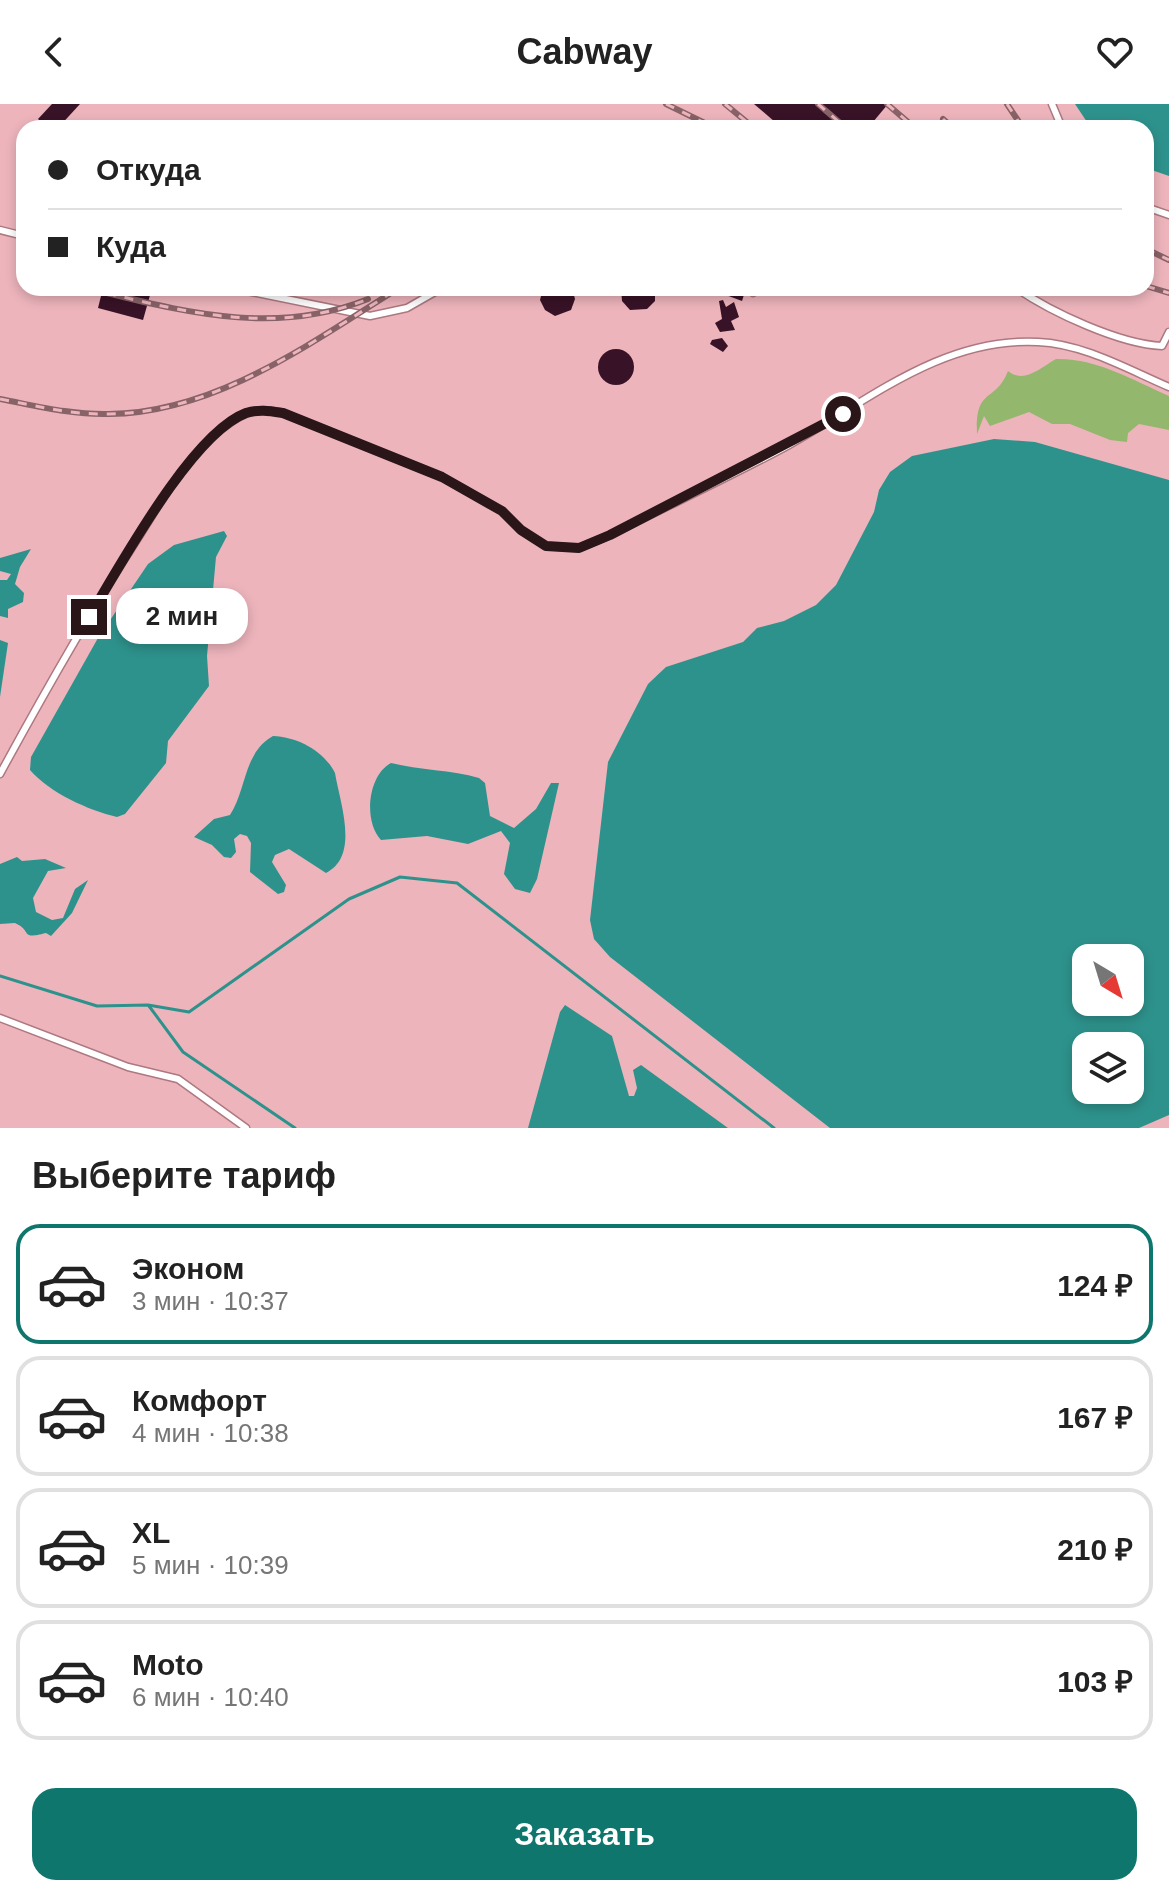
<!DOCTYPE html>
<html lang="ru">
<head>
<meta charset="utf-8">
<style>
  body { margin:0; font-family:Arial,sans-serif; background:#f2f2f2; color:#222; height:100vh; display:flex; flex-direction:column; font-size:30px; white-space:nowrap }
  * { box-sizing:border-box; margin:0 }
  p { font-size:26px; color:#767676 }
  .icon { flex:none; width:44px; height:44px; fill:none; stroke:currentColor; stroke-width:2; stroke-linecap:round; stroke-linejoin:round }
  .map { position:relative; height:1024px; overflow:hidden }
  .side { display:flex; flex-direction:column; background:#fff; flex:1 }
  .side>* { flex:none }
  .hud { position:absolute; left:16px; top:16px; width:1138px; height:176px; border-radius:24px; box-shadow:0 4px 12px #0003; display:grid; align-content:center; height:176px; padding:0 32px; background:#fff }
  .needle { width:52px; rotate:142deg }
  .fabs { position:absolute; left:1072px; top:840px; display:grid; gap:16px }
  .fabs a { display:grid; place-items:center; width:72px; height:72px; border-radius:16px; background:#fff; box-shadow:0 4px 12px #0003; font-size:40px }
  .end { position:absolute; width:36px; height:36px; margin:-18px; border:10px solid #2a1619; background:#fff; box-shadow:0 0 0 4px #fff }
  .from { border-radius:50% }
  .bubble { position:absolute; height:56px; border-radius:24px; background:#fff; box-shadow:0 4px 12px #0003; font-size:26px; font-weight:800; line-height:56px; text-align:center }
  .hud b { display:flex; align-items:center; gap:28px; height:76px; font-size:30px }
  .hud b+b { border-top:2px solid #e0e0e0 }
  .hud i { width:20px; height:20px; background:#222 }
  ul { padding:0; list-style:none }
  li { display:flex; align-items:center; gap:24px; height:120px; margin:0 16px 12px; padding:0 16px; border:4px solid #e0e0e0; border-radius:24px }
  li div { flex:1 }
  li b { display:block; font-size:30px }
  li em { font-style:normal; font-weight:800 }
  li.selected { border-color:#0f766e }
  li>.icon { width:72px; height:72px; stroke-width:1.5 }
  h2 { padding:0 32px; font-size:36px; line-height:96px }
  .action { display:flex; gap:16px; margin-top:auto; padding:16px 32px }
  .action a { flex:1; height:92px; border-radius:24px; background:#0f766e; color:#fff; font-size:32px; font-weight:800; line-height:92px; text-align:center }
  header { display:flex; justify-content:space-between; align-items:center; height:104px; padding:0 32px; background:#fff; font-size:36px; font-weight:800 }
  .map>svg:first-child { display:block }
  .green { fill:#93b76d }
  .water { fill:#2e928c; fill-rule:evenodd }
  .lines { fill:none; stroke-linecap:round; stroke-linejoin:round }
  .stream { stroke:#2e928c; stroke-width:3 }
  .building { fill:#381226 }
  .lane-casing { stroke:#ad787f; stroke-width:9 }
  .lane { stroke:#fff; stroke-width:6 }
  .rail-casing { stroke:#876267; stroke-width:6 }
  .rail { stroke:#edb4bc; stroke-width:3; stroke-dasharray:9; stroke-linecap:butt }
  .route { stroke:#2a1619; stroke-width:10 }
</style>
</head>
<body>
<header><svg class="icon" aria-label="back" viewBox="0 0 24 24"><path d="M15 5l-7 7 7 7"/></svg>Cabway<svg class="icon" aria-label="heart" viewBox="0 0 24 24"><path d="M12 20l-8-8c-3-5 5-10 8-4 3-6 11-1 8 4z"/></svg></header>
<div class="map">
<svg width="1169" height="1024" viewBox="0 0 1169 1024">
  <rect width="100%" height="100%" fill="#edb4bc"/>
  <path class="green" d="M1056 255C1096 254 1133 276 1169 292V326L1139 320 1128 329 1127 338 1110 336 1070 320H1052L1029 308 990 322 984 312 977 330C975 282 995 300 1008 267 1024 280 1040 264 1056 255Z"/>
  <g class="water">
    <path d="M1075 0H1169V72L1146 64V24H1091Z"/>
    <path d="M994 335 1035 338 1169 376V1011L1139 1024H830L610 853 594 835 590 816 608 658 648 580 666 563 743 538 757 524 784 517 816 501 836 481 874 408 879 386 890 368 912 352ZM1086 854H1130V898H1086ZM1086 942H1130V986H1086Z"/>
    <path d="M224 427 227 432 216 453 207 552 209 582 168 637 166 659 125 710 117 713C88 706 50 689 30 666L31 653 98 534 148 460 174 441Z"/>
    <path d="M31 445 20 463 15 480 24 489 23 498 8 505V514L0 512V476H7L11 470 0 467V454Z"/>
    <path d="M0 536 8 539 0 593Z"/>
    <path d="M273 632C298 633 324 647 335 669 340 699 360 752 326 769L289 745 275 751 272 758 286 781 284 788 278 790 250 768 251 739 247 732 240 730 234 735 236 748 231 754 224 753 212 741 194 733 214 715 230 711C247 685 243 649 273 632Z"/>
    <path d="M391 659C419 666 452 666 479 674L485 679 490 712 514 724 536 705 551 679H559L537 775 530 789 515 785 504 770 510 739 501 727 468 740 427 732 381 736C363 717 368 671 391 659Z"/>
    <path d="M17 753 22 757 45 755 66 764 48 767 33 794 36 808 52 816 63 814 75 785 88 776 72 809 51 832 46 829C19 836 33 827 15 819L0 820V760Z"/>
    <path d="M565 901 612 932 629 992H634L637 984 633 966 641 961 728 1024H528L560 908Z"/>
  </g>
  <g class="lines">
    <g class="stream">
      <path d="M0 872 97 902 148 901 189 908 349 795 400 773 457 779 774 1024"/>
      <path d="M149 902 183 948 295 1024"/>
    </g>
  </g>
  <g class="building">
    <path d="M52 0H80L58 24H48L38 15Z"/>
    <path d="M754 0H888L868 24H782Z"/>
    <path d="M103 184H152L143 216 98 204Z"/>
    <path d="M543 184H572L575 195 571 206 555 212 545 206 540 196Z"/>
    <path d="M621 184H655V197L647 205 630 206 622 197Z"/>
    <path d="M707 184H746L742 197Z"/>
    <path d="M723 196 726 203 734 198 739 213 731 217 735 226 720 228 715 219 722 215 719 197Z"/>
    <path d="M722 234 728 242 723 248 710 240 712 236Z"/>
    <circle cx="616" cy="263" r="18"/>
  </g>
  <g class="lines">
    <g class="lane-casing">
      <g id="lane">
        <path d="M1052 0 1062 24"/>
        <path d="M1146 103 1169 111"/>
        <path d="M0 126 24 132"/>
        <path d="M232 184 370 212 407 204 442 184"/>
        <path d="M1016 184C1051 208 1119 240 1162 242L1169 228"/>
        <path d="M753 189 754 184"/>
        <path d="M0 670C43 591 87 513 136 437 164 393 194 338 241 312 255 304 269 306 283 309L442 373 502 407 521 426 546 442 579 444 610 431C669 401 730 373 789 341 868 297 942 233 1038 238 1084 240 1127 265 1169 283"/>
        <path d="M0 914 128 963 178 975 246 1024"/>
      </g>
    </g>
    <use href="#lane" class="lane"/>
    <g class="rail-casing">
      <g id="rail">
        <path d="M666 0 715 24"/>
        <path d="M725 0 754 24"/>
        <path d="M818 0 846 24"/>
        <path d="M887 0 915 24"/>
        <path d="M1007 0 1023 24"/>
        <path d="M943 15 953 24"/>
        <path d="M516 24 614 19 658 24"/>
        <path d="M1146 145 1169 156"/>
        <path d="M1146 182 1169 189"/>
        <path d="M107 189C195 211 281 230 368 195"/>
        <path d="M0 295C37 302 72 311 109 310 216 309 312 238 399 184"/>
      </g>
    </g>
    <use href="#rail" class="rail"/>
  </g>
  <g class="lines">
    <path class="route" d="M89 513C120 462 192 329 246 309 259 305 270 307 283 309L442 373 502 407 521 426 546 442 579 444 610 431 843 310"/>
  </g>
</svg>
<div class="fabs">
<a><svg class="needle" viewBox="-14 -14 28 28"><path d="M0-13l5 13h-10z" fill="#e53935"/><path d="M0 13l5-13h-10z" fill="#767676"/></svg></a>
<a><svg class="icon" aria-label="layers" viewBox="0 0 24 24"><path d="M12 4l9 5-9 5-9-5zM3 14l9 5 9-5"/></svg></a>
</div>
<i class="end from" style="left:843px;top:310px"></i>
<i class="end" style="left:89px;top:513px"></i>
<div class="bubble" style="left:116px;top:484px;width:132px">2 мин</div>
<div class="hud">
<b><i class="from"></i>Откуда</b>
<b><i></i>Куда</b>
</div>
</div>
<section class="side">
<h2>Выберите тариф</h2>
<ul>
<li class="selected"><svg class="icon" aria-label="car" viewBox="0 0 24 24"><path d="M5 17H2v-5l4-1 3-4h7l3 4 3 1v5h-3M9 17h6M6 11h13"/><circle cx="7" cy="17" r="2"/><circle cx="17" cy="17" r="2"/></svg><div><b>Эконом</b><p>3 мин · 10:37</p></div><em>124 ₽</em></li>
<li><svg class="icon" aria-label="car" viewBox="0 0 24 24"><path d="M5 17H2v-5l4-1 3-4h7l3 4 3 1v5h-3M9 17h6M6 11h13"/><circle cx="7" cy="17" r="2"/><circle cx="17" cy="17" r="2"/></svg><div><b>Комфорт</b><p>4 мин · 10:38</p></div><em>167 ₽</em></li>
<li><svg class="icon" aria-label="car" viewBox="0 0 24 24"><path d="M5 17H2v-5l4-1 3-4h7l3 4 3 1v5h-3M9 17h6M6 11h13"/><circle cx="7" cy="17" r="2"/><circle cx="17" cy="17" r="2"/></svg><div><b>XL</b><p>5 мин · 10:39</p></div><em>210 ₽</em></li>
<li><svg class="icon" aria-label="car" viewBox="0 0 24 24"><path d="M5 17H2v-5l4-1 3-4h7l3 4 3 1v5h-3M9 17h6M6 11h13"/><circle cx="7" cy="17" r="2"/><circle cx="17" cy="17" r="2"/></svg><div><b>Moto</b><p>6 мин · 10:40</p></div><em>103 ₽</em></li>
</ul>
<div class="action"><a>Заказать</a></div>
</section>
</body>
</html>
